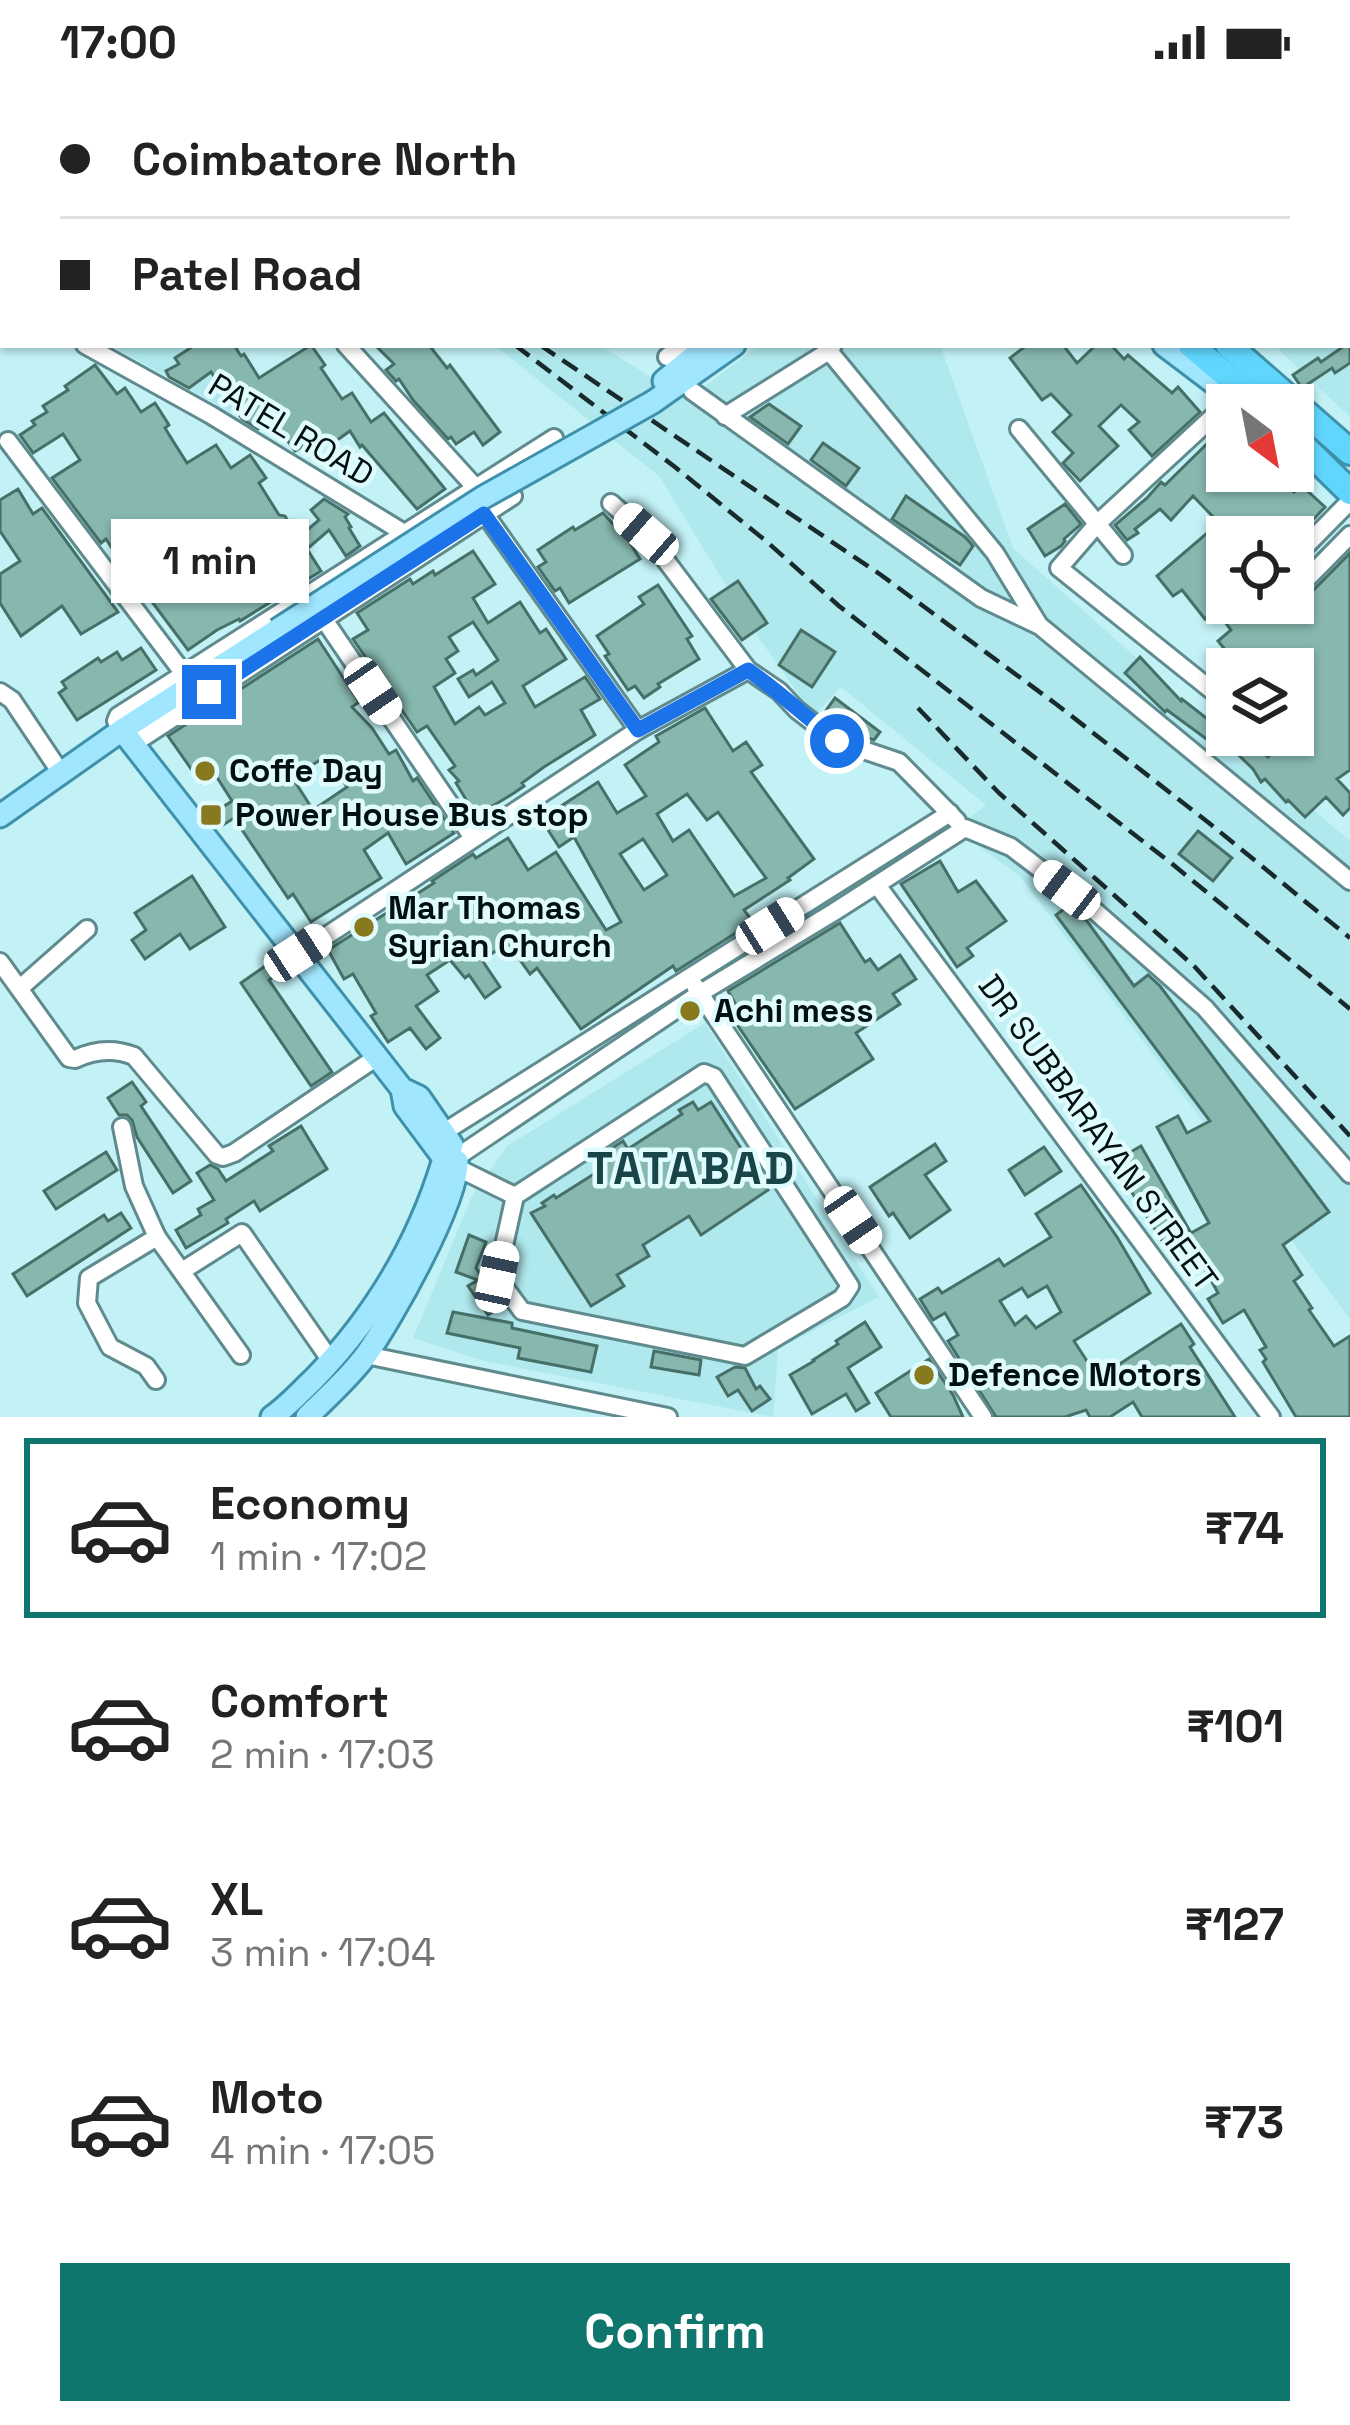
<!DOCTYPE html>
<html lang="en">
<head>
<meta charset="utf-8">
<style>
  body { margin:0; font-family:"Space Grotesk",sans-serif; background:#f2f2f2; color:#222; height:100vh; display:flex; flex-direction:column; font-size:45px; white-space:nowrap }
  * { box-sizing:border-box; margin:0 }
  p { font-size:39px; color:#767676 }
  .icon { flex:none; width:66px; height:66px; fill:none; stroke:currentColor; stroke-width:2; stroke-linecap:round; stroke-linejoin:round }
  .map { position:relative; height:1333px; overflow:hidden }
  .drawer { display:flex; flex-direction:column; background:#fff; flex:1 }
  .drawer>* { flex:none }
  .hud { position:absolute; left:0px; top:0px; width:1350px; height:264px; box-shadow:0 3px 9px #0004; display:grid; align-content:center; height:264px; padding:0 60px; background:#fff }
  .needle { width:78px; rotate:148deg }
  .controls { position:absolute; left:1206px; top:300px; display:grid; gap:24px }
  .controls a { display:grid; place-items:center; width:108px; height:108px; border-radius:0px; background:#fff; box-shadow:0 3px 9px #0004; font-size:60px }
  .end { position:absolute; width:54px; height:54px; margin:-27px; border:15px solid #1a73e8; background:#fff; box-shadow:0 0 0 6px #fff }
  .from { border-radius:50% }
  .bubble { position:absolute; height:84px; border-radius:0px; background:#fff; box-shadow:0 3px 9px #0004; font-size:39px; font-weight:600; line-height:84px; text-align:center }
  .car { position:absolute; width:36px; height:72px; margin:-36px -18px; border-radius:15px; box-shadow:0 0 9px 3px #0007; background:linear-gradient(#fff 24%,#345 0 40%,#fff 0 76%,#345 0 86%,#fff 0) }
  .hud b { display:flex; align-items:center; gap:42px; height:114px; font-size:45px }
  .hud b+b { border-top:3px solid #e0e0e0 }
  .hud i { width:30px; height:30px; background:#222 }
  ul { padding:21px 0 0; list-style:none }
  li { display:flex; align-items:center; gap:36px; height:180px; margin:0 24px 18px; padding:0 36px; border:6px solid transparent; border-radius:0px }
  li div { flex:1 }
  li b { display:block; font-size:45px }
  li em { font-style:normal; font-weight:600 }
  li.on { border-color:#0f766e }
  li>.icon { width:108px; height:108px; stroke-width:1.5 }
  .primary-button { display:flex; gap:24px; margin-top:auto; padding:24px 60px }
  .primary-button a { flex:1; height:138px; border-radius:0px; background:#0f766e; color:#fff; font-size:48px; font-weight:600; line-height:138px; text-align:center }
  .status { display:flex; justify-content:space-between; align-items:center; height:84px; padding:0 60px; background:#fff; direction:ltr }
  .status svg { height:33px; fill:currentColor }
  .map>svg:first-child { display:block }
  .built { fill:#afe8ed }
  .building { fill:#87b8af; stroke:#466f68; stroke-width:3; fill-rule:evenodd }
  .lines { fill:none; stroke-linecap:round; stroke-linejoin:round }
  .minor-casing { stroke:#5f8b8e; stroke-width:22 }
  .major-casing { stroke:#3f91ab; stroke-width:27 }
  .highway-casing { stroke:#3f91ab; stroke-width:30 }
  .minor { stroke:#fff; stroke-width:16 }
  .major { stroke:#a0e6fe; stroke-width:21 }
  .highway { stroke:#60d6fe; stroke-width:24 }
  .rail { stroke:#182a2c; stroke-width:4.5; stroke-dasharray:18 9; stroke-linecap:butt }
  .major-bridge-casing { stroke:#3f91ab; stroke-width:27; stroke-linecap:butt }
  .major-bridge { stroke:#a0e6fe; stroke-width:21 }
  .route { stroke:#1a73e8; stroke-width:15 }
  .poi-dot { fill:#89791e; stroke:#dffbfd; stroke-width:4.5 }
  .labels { text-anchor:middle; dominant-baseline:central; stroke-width:9; stroke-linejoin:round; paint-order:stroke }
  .street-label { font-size:33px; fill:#021012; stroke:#dffbfd }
  .poi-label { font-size:33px; font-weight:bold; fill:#021012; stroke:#dffbfd; text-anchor:start }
  .district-label { font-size:45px; font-weight:bold; letter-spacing:3px; fill:#194549; stroke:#dffbfd }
</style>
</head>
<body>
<div class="status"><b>17:00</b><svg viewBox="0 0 49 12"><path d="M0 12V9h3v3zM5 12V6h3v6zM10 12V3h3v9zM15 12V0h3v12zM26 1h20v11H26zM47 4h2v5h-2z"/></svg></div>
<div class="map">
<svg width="1350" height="1333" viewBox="0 0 1350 1333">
  <rect width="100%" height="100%" fill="#c3f2f6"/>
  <g class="built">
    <path d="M1263 0H1350V333L1279 266 1280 261H1347V3H1265Z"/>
    <path d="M110 261H225L298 340 274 352Z"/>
    <path d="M494 261H600L687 316 759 261H940L1013 464 1159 594 1350 757V1235L1020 792 963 751 966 737 986 721 841 603 814 632 754 547 659 392Z"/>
    <path d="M705 939 879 1213 778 1265 773 1333 484 1277 413 1254 472 1112 507 1062Z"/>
  </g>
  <g class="building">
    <path d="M1350 258V279L1335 289 1332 284 1302 304 1293 291 1318 274 1321 278Z"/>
    <path d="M195 261H234L241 272 244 270 259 294 311 261 325 281 321 284 342 315 352 309 371 338 384 329 445 405 417 425 362 361 360 363 350 347 333 359 330 354 314 365 310 358 295 367 272 335 258 345 242 335 211 288 189 304 169 293 166 287 179 280 175 274Z"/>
    <path d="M375 261H429L447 284 450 281 500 348 483 361 474 348 456 360 451 353 448 355 413 316 399 295 396 297 386 286 394 280Z"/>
    <path d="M1027 261H1063L1077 279 1096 261H1111L1124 275 1128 271 1172 309 1178 303 1200 328 1152 372 1129 346 1139 338 1121 321 1099 342 1118 362 1080 397 1063 379 1073 369 1053 348 1071 331 1051 310 1042 316 1010 274Z"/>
    <path d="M95 281 117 310 125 304 141 328 155 319 169 341 165 344 173 357 187 379 216 361 231 384 250 371 266 394 259 399 279 431 285 432 298 454 319 436 311 426 324 415 348 430 345 433 351 443 349 444 360 462 346 472 329 446 307 465 321 487 240 537 239 535 217 546 188 566 147 511 144 513 106 455 101 459 52 394 80 376 63 350 33 369 20 351 35 341 32 337 47 328 43 322 68 306 65 302Z"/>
    <path d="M769 320 801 342 788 360 750 333Z"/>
    <path d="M1227 340V387H1275L1294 408 1301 401 1325 423 1293 457V453H1227V461L1221 466 1227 473V519H1285L1294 526 1350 469V686L1337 695 1350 709V724L1343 731 1326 713 1305 733 1288 716 1286 718 1265 695 1261 698 1253 685 1222 655 1216 662 1167 626 1165 628 1125 589 1140 573 1181 617 1182 615 1215 641 1227 629V651H1252L1247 656 1268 673 1288 651H1293V585H1227V602L1208 587 1227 568 1218 557 1231 546 1216 526 1205 535 1182 506 1173 512 1157 492 1219 439 1193 412 1171 436 1160 425 1135 445 1138 449 1127 456 1115 441 1147 414 1161 398 1165 401Z"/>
    <path d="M823 359 859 384 846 402 811 376Z"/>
    <path d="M18 405 33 430 42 424 118 528 81 550 62 522 21 552 0 519V490L20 477 0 447V416Z"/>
    <path d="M906 412 965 453 973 462 960 481 892 435Z"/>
    <path d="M1065 420 1081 440 1064 455 1065 457 1061 462 1045 472 1028 445Z"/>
    <path d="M603 429 622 450 624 449 640 475 569 519 560 504 555 507 538 483 546 478 538 466 573 443 575 446Z"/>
    <path d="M473 467 495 500 473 514 488 539 520 518 540 549 546 545 566 575 523 602 535 623 585 593 600 615 581 626 595 651 544 683 522 699 524 702 514 709 476 732 456 699 459 697 449 686 455 682 427 642 417 648 353 555 368 546 357 529 410 495 413 500 433 487 435 491ZM473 538 498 576 476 591 473 586 458 595 469 613 492 598 505 619 485 631 479 623 455 640 434 603 455 589 446 575 458 567 449 553Z"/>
    <path d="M738 497 767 539 742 556 711 515Z"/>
    <path d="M658 501 692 552 687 555 699 575 658 600 660 603 644 614 635 602 628 606 605 572 609 570 597 552 644 520 639 513Z"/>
    <path d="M801 546 835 568 812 603 779 581Z"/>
    <path d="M318 555 359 618 352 623 372 644 389 670 396 666 413 697 417 694 454 749 406 780 388 749 364 766 381 794 311 838 293 810 288 814 234 734 223 741 215 728 232 717 218 695 213 691 201 699 168 652ZM327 672 347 703 313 726 292 693Z"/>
    <path d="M141 564 156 586 77 636 59 609 66 604 62 598 98 574 101 578 117 568 122 576Z"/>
    <path d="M835 614 880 648 874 656 853 649 825 628Z"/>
    <path d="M705 624 733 667 746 658 762 681 751 688 814 775 788 794 790 796 744 826 753 838 676 887 673 882 581 945 537 884 530 890 508 859 482 876 500 903 485 914 469 891 465 894 450 876 427 891 438 907 416 922 440 954 426 965 410 944 388 958 371 932 376 929 353 890 344 895 328 866 434 799 432 797 473 770 476 774 508 754 528 786 556 768 606 846 621 838 574 753 559 763 541 735 598 698 617 729 646 712 625 681 659 658 656 652ZM687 710 707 736 718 728 766 794 734 812 689 746 673 757 657 730ZM643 755 667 791 644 806 620 770Z"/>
    <path d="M1198 747 1232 774 1213 797 1179 770Z"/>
    <path d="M940 777 958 808 976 797 1006 837 967 864 973 872 957 883 901 800Z"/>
    <path d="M192 792 225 843 190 865 180 850 145 875 132 856 146 846 135 829Z"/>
    <path d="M1068 822 1087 837 1134 902 1148 891 1160 902 1329 1128 1283 1161 1302 1191 1294 1197 1312 1224 1309 1226 1334 1262 1350 1252V1333H1296L1263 1278 1266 1275 1260 1266 1266 1263 1244 1226 1223 1239 1208 1215 1218 1209 1201 1178 1190 1185 1170 1156 1164 1160 1113 1078 1141 1062 1191 1149 1209 1139 1157 1043 1178 1032 1187 1049 1210 1037 1056 831Z"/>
    <path d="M840 839 865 878 870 875 878 886 900 871 916 895 893 910 900 920 856 949 873 975 795 1025 727 926 736 921 728 907Z"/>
    <path d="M268 880 276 891 269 896 332 988 311 1002 241 899Z"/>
    <path d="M132 998 146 1018 141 1022 191 1097 173 1109 137 1053 132 1036 127 1031H119L108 1014Z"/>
    <path d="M693 1018 698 1026 711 1018 768 1106 701 1151 689 1132 643 1161 649 1172 617 1191 624 1202 591 1222 531 1129 545 1122 542 1119 554 1111 556 1114 605 1083 598 1073 623 1057 628 1065 682 1030 679 1026Z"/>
    <path d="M301 1042 327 1085 260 1127 254 1117 226 1135 228 1139 186 1164 176 1146 201 1131 198 1125 214 1116 197 1089 210 1081 218 1085 226 1097 273 1067 269 1062Z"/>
    <path d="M935 1060 946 1077 925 1091 950 1126 910 1154 893 1129 889 1132 870 1103Z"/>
    <path d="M1044 1063 1061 1087 1025 1111 1009 1086Z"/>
    <path d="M106 1068 117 1086 56 1125 44 1107Z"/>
    <path d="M1081 1101 1117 1153 1150 1209 1074 1257 1098 1294 1181 1240 1194 1260 1190 1263 1235 1333H1142L1133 1318 1110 1333H1090L1086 1326 1065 1333H996L948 1257 958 1251 945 1229 933 1236 920 1215 938 1204 942 1209 999 1175 1004 1182 1051 1153 1036 1130ZM1047 1202 1061 1228 1036 1244 1026 1232 1015 1241 1000 1217 1022 1204 1028 1213Z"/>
    <path d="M121 1129 131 1144 27 1212 13 1190 104 1131 108 1137Z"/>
    <path d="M469 1151 486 1158 476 1184 502 1222 488 1231 468 1202 478 1196 456 1188Z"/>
    <path d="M453 1228 512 1239V1244L597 1262 591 1288 518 1274 520 1264 447 1249Z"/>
    <path d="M865 1238 881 1263 848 1284 869 1319 856 1327 846 1310 812 1330 790 1291 814 1277 813 1276 838 1260 836 1257Z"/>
    <path d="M654 1267 701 1276 699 1291 651 1283Z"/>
    <path d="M929 1275 953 1311 963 1333H891L876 1309Z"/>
    <path d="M735 1283 745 1284 756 1305 760 1302 770 1315 752 1327 738 1306 728 1312 717 1293Z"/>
  </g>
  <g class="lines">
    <g class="minor-casing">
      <g id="minor">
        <path d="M602 0 605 3"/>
        <path d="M826 0 829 3"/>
        <path d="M422 3 426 0"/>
        <path d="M532 3 535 0"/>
        <path d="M678 3 681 0"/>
        <path d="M0 214 3 215"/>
        <path d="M85 261 211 331 404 449"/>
        <path d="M346 261 476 404"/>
        <path d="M833 261 829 267 995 469 1039 541"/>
        <path d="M667 273 683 261"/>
        <path d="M692 307 981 514 1040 542 1350 797"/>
        <path d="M725 332 829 267"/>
        <path d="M1019 345 1123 471"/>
        <path d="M8 357 184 590"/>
        <path d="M611 419 646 450 748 586 638 646"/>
        <path d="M1293 475 1350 417"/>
        <path d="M1293 509 1350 451"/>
        <path d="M323 534 473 754"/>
        <path d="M748 586 779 607 797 626 837 657 899 678 957 737"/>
        <path d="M0 608 12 616 61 689"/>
        <path d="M1225 617 1059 484 1098 439 1243 305"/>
        <path d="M122 646 116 637 118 632 554 354"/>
        <path d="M133 660 513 412 501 390"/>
        <path d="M877 801 1271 1333"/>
        <path d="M299 870 638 646 485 430"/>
        <path d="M0 878 69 974 75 975C94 966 114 964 134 972L217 1071 223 1073 234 1069 377 973"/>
        <path d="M695 902 983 1333"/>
        <path d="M20 904 87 845"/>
        <path d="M122 1043 134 1102 157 1153 241 1271"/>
        <path d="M433 1055 950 729"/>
        <path d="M460 1071 699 910 834 828 965 744 1011 763 1095 827 1205 924 1350 1090"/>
        <path d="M458 1084 515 1112 704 989 714 993 850 1202 842 1214 745 1272 522 1227 497 1193 515 1112"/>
        <path d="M182 1187 242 1149 331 1277"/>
        <path d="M366 1271 668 1333"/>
        <path d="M156 1296 146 1282 110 1263 87 1219 89 1194 157 1153"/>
      </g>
    </g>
    <g class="major-casing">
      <g id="major">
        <path d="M869 0 872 3"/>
        <path d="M1244 0 1246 3"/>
        <path d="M1072 3 1076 0"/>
        <path d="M1164 261 1226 308 1244 305"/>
        <path d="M664 297 708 261"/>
        <path d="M653 318 734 261"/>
        <path d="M122 646 402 1005 419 1013 452 1061"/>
        <path d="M0 732 122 646 277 546"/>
        <path d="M402 1005 405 1022 440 1069"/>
        <path d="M272 1333C288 1322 300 1308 314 1295 374 1233 418 1160 443 1078"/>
        <path d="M307 1333C327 1313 349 1294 366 1271 391 1236 458 1117 457 1077"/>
      </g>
    </g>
    <g class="highway-casing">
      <g id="highway">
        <path d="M884 0 888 3"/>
        <path d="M907 0 911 3"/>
        <path d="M1191 261 1261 321"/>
        <path d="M1228 261 1350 368"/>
        <path d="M1293 352 1350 408"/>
      </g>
    </g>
    <use href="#minor" class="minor"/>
    <use href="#major" class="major"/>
    <use href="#highway" class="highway"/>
    <g class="rail">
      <path d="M96 0 101 3"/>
      <path d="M515 261 675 383 766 457 839 522 1171 779 1350 925"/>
      <path d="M540 261 881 491 1056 620 1209 739 1350 854"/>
      <path d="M918 624 999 709 1194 882 1350 1052"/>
    </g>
    <g class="major-bridge-casing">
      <path id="major-bridge" d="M277 546 482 414 653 318"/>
    </g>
    <use href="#major-bridge" class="major-bridge"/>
  </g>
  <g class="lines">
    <path class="route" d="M209 608 484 430 638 646 748 586C780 608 807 634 837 657"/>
  </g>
  <g class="poi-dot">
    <circle cx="205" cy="687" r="12"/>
    <rect x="199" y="719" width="24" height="24" rx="6"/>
    <circle cx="364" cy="843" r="12"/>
    <circle cx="690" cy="927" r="12"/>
    <circle cx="924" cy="1291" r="12"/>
  </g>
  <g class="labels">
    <g class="street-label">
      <text transform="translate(291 346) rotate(31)">PATEL ROAD</text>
      <text transform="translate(1098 1049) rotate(54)">DR SUBBARAYAN STREET</text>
    </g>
    <g class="poi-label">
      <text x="229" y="687">Coffe Day</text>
      <text x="235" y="731">Power House Bus stop</text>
      <text x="388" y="824">Mar Thomas<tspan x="388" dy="38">Syrian Church</tspan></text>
      <text x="714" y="927">Achi mess</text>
      <text x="948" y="1291">Defence Motors</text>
    </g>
    <g class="district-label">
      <text x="692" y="1084">TATABAD</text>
    </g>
  </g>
</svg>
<div class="controls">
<a><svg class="needle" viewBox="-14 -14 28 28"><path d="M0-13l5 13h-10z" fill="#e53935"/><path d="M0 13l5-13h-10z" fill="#767676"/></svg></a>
<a><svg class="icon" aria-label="locate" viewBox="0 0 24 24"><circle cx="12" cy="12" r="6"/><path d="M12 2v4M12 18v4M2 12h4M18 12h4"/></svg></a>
<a><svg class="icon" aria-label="layers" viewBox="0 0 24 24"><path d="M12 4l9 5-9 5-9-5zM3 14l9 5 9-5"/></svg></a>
</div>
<i class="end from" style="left:837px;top:657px"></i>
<i class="end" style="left:209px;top:608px"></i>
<div class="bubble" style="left:111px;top:435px;width:198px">1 min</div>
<i class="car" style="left:646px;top:450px;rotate:311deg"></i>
<i class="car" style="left:373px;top:607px;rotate:146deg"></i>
<i class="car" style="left:1067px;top:806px;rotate:307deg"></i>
<i class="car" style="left:770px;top:842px;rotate:58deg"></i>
<i class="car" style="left:298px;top:869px;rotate:57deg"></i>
<i class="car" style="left:853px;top:1136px;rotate:146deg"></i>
<i class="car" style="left:497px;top:1193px;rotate:12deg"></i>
<div class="hud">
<b><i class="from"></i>Coimbatore North</b>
<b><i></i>Patel Road</b>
</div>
</div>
<section class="drawer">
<ul>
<li class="on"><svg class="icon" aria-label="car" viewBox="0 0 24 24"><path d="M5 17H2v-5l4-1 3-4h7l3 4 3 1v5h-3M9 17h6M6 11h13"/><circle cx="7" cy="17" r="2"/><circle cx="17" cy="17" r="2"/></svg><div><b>Economy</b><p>1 min · 17:02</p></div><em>₹74</em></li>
<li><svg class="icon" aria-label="car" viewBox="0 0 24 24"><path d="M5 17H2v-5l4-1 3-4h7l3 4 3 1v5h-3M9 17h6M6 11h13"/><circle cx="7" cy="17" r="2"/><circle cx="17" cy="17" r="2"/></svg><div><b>Comfort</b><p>2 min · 17:03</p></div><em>₹101</em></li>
<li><svg class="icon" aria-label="car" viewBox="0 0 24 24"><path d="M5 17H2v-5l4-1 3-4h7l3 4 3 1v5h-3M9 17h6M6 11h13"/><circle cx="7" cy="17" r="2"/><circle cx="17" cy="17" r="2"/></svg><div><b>XL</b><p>3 min · 17:04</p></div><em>₹127</em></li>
<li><svg class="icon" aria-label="car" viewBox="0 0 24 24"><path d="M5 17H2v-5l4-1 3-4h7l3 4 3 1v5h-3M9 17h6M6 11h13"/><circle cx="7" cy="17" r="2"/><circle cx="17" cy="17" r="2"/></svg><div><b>Moto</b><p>4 min · 17:05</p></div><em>₹73</em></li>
</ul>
<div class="primary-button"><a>Confirm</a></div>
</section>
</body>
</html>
